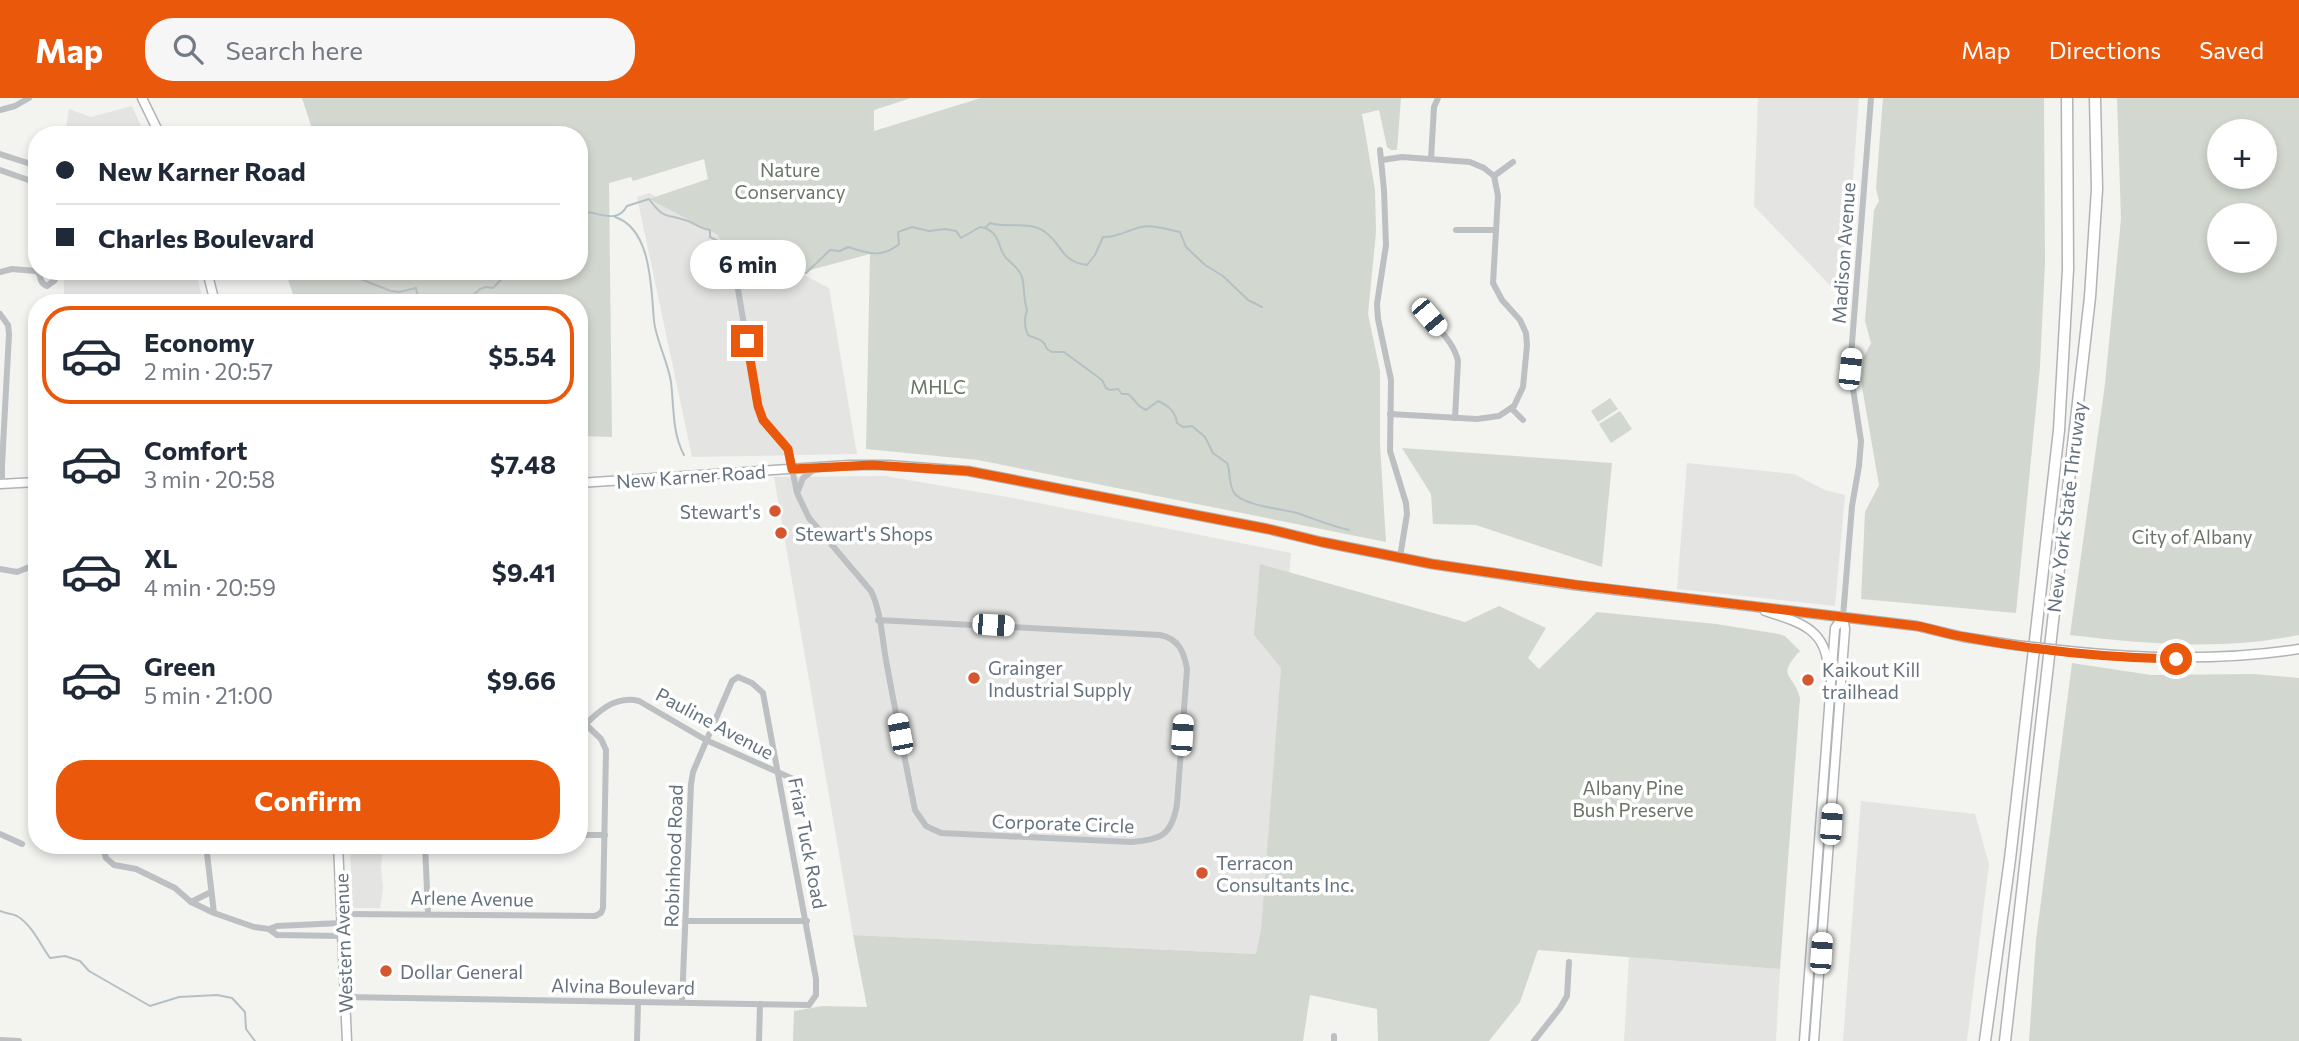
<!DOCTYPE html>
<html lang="en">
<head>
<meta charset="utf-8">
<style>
  body { margin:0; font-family:Commissioner,sans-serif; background:#f6f6f7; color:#1f2937; height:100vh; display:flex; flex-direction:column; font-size:26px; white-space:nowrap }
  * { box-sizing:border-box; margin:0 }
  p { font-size:23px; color:#747a83 }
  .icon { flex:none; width:38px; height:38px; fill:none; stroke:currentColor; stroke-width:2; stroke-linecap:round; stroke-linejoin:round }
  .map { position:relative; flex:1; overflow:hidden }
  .panel { position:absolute; left:28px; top:196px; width:560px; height:560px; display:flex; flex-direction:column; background:#fff; border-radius:28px; box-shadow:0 4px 10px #0003 }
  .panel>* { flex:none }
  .hud { position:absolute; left:28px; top:28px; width:560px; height:154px; border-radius:28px; box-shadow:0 4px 10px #0003; display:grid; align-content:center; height:154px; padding:0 28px; background:#fff }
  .controls { position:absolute; left:2207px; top:21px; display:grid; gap:14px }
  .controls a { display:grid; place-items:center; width:70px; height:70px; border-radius:50%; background:#fff; box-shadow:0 4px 10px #0003; font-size:35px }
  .end { position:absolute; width:32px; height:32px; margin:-16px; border:9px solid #ea580c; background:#fff; box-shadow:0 0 0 4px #fff }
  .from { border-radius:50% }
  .bubble { position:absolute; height:49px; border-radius:24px; background:#fff; box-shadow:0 4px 10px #0003; font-size:23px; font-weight:700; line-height:49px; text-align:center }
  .car { position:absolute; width:21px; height:42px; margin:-21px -10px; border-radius:9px; box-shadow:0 0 5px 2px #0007; background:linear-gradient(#fff 24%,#345 0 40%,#fff 0 76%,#345 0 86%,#fff 0) }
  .hud b { display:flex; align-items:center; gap:24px; height:66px; font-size:26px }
  .hud b+b { border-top:2px solid #e0e1e3 }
  .hud i { width:18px; height:18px; background:#1f2937 }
  ul { padding:12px 0 0; list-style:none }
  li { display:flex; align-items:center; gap:21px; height:98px; margin:0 14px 10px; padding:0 14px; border:4px solid transparent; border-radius:28px }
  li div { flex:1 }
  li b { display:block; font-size:26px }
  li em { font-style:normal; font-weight:700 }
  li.active { border-color:#ea580c }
  li>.icon { width:63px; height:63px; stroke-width:1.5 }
  .primary-button { display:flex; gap:14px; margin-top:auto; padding:14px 28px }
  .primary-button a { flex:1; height:80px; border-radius:28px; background:#ea580c; color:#fff; font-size:28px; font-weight:700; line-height:80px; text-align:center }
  header { display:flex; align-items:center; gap:42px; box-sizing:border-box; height:98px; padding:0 35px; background:#ea580c; color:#fff }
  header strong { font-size:33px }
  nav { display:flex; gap:38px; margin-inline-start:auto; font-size:24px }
  .search { width:490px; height:63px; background:#f6f6f7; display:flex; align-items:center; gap:18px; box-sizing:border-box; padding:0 24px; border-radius:28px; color:#747a83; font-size:26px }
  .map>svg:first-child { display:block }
  .built { fill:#e4e5e3 }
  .green { fill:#d2d8cf; fill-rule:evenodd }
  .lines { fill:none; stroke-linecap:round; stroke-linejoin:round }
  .stream { stroke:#b5c0c4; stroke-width:2 }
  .major-casing { stroke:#b0b4b7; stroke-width:11 }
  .highway-casing { stroke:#b1b4b7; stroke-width:13 }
  .minor { stroke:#bcc0c3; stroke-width:6 }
  .major { stroke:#fff; stroke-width:8 }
  .highway { stroke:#fff; stroke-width:10 }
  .major-bridge-casing { stroke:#b0b4b7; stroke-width:11; stroke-linecap:butt }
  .major-bridge { stroke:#fff; stroke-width:8 }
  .route { stroke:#ea580c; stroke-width:9 }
  .poi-dot { fill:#d5572e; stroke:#fff; stroke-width:2.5 }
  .labels { text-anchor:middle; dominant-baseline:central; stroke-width:7; stroke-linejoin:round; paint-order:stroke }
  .park-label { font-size:19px; fill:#667663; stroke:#fff }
  .street-label { font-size:19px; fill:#64727e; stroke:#fff }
  .poi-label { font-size:19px; fill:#64727e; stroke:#fff; text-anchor:start }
</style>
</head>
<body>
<header>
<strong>Map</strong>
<div class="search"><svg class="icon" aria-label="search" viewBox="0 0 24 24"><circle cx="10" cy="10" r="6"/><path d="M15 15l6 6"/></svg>Search here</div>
<nav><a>Map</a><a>Directions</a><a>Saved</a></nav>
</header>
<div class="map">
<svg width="2299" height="943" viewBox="0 0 2299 943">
  <rect width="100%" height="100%" fill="#f3f3ef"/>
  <g class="built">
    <path d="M1758 0H1859L1844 202 1754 108Z"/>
    <path d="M132 8 145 37H65L69 11 91 19Z"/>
    <path d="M649 95 829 190 857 356 692 359 637 99Z"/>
    <path d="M64 173H195L201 194V205H64Z"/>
    <path d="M1687 365 1794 376 1825 392 1845 397 1835 508 1677 491Z"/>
    <path d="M885 378 1013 400 1291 455 1261 831 1256 856 853 837 774 379Z"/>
    <path d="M1861 703 1975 716 1989 766 1967 943H1843Z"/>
    <path d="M350 747H383L381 769 383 790 380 810H355L352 807Z"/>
    <path d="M1629 859 1780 871 1776 943H1624Z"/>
  </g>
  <g class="green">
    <path d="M302 0H911L874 12V33L981 0H1401L1397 52H1391L1387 49 1379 12 1362 16 1375 92 1376 134 1368 216 1380 273V346L1386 444 978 362 866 351 870 156 799 175 720 142 718 137 649 101 708 81 704 61 633 83 631 79 609 85 612 339 579 338V205H296L285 173H579V37H314Z"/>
    <path d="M1883 0H2044L2045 164 2040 269 2016 515 1861 501 1865 414 1879 387 1861 283 1863 260 1871 245 1865 223 1874 112 1879 103 1876 90Z"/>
    <path d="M2117 0H2299V537C2221 553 2148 546 2070 537L2105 286 2121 121ZM2219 33H2264V79H2219ZM2219 117H2264V163H2219Z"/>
    <path d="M1610 300 1618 311 1598 324 1591 313Z"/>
    <path d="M1620 313 1632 331 1611 345 1599 326Z"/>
    <path d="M1402 350 1612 365 1602 469 1476 427 1433 426 1431 396Z"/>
    <path d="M1260 466 1465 524 1499 508 1546 530 1528 560 1539 571 1597 514 1716 526 1779 536 1785 538 1800 553C1775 580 1794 575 1800 600L1780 871 1538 852 1520 904 1489 943H1378L1377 911 1310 897 1303 943H793L794 913 822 908 867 909 853 837 1256 856 1261 831 1281 570 1254 537Z"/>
    <path d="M2072 565 2151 577 2255 576 2299 580V943H2029L2036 842Z"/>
  </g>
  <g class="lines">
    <g class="stream">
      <path d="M579 114C597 112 616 128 627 108L649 101C665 123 666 115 688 123 696 126 701 131 710 132V139C735 151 780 174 806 175L830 152 840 153 848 149C867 155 882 161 899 146L898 134 912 129 929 133 945 131 956 133 961 140 980 129 985 130 990 125C1007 131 1030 122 1045 134 1063 147 1060 163 1087 167L1095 157 1103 139C1116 140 1128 132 1141 129 1152 126 1169 132 1180 134L1186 149 1205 167 1223 178 1248 202 1262 209"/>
      <path d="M615 119C652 131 651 191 654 223 656 242 668 264 671 284 674 308 672 335 684 357"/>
      <path d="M985 130C1002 137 997 151 1007 161 1013 167 1019 170 1022 179 1025 190 1023 200 1027 212 1024 221 1024 229 1028 237 1038 242 1043 240 1047 251L1052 254H1064L1102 282 1106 290 1110 292 1118 291 1122 296H1128C1136 302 1136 308 1146 312L1158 303C1169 308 1175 313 1177 325L1183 329 1192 328 1205 339 1213 355 1227 365C1231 374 1228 388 1235 396 1246 408 1282 411 1297 415 1315 421 1331 428 1349 432"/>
      <path d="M340 173 391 193 399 194 416 190 418 200 423 202 470 200 480 191 486 189 493 190 509 173"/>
      <path d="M0 813C6 816 11 815 17 818 32 827 40 846 50 860L65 858 80 863 89 873 150 908 179 899 217 897 232 900 245 914 246 931 255 943"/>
    </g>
    <g class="major-casing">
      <g id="major">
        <path d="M142 0 160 37"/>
        <path d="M207 173 215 205"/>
        <path d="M579 385 849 367H888L968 373 1268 431 1322 444 1432 466 1574 487 1917 528 1963 539 2015 547"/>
        <path d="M0 386 37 384"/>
        <path d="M1765 513C1798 524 1827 530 1828 572"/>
        <path d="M2069 553C2146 561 2222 563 2299 551"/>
        <path d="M338 747 347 943"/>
        <path d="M1804 943 1835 530 1843 519"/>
        <path d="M1814 943 1845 531 1843 519"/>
      </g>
    </g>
    <g class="highway-casing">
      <g id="highway">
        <path d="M1985 943 2010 761 2059 332 2068 171 2067 0"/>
        <path d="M2005 943 2090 199 2097 91 2095 0"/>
      </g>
    </g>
    <g class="minor">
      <path d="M0 12 15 8 29 0"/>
      <path d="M1380 52 1384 92 1386 147 1377 206 1378 221 1391 282 1390 353 1406 405 1407 416 1400 459"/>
      <path d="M0 56 37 68"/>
      <path d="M1431 61 1434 9 1438 0"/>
      <path d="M1382 62 1402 59 1470 64 1484 70 1494 78 1498 98 1493 185 1502 202 1520 222 1526 235 1527 247 1523 289 1514 308 1499 318 1477 321 1390 316"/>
      <path d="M0 72 37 85"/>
      <path d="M1494 78 1513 64"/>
      <path d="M1456 132H1496"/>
      <path d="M44 173 40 177C40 183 42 186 47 188L55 182V176L52 173"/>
      <path d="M0 174 12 171 36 173 40 177"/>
      <path d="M736 180 758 308 763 322 788 351 797 395 809 420 871 493C881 513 882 540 886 562 895 612 905 662 915 712L926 728 941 735 1131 744C1161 742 1172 737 1177 706L1187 571C1184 554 1179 541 1160 537L878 522"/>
      <path d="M0 216 8 227 9 236 2 367V385"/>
      <path d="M1429 219C1440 233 1454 245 1458 263L1455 320"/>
      <path d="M1511 310 1523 322"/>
      <path d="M798 393 803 380 816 370"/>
      <path d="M0 471 17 474 37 466"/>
      <path d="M1843 519 1852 408 1859 368 1861 343 1850 271 1871 0"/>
      <path d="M579 633C596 615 614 597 639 603L706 642 802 685"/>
      <path d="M0 736 22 746"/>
      <path d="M579 737H605"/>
      <path d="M102 747 106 760 114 767 136 771 175 790 191 804 214 815 254 829 269 831 277 837 342 838"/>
      <path d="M206 747 214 815"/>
      <path d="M425 747 428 815"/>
      <path d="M191 804 211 794"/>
      <path d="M342 816 595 818 601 815 603 810 606 652 601 641 579 620"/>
      <path d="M686 823H807"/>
      <path d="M269 831 277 828 341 825"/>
      <path d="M344 899 809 907 816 897V881L763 595 752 585 738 579 732 583 693 674 691 686 682 904"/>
      <path d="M0 942 19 943"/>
      <path d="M637 943 638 904"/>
      <path d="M759 943 760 906"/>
      <path d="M1334 943V938"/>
      <path d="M1534 943 1560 910 1567 898 1569 864"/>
    </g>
    <use href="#major" class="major"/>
    <use href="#highway" class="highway"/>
    <g class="major-bridge-casing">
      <path id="major-bridge" d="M2015 547 2069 553"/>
    </g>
    <use href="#major-bridge" class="major-bridge"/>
  </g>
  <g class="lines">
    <path class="route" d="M747 243 758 308 763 322 788 351 792 371 872 367 968 373 1268 431 1322 444 1432 466 1577 487 1917 528C1933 531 1949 537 1965 539 2034 552 2106 560 2176 561"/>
  </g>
  <g class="poi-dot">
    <circle cx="775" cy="413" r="7"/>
    <circle cx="781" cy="435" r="7"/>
    <circle cx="974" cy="580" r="7"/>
    <circle cx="1808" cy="582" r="7"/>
    <circle cx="1202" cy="775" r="7"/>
    <circle cx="386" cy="873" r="7"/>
  </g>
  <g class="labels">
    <g class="park-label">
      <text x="790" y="71">Nature<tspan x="790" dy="22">Conservancy</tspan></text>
      <text x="938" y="288">MHLC</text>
      <text x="2192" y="438">City of Albany</text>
      <text x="1633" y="689">Albany Pine<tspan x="1633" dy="22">Bush Preserve</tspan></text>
    </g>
    <g class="street-label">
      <text transform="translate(1843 155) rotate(-86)">Madison Avenue</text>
      <text transform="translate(691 378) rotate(-4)">New Karner Road</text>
      <text transform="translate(2066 409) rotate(-83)">New York State Thruway</text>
      <text transform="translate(715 625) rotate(28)">Pauline Avenue</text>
      <text transform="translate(1063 725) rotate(2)">Corporate Circle</text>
      <text transform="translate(808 745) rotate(79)">Friar Tuck Road</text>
      <text transform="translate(673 758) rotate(-88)">Robinhood Road</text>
      <text transform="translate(472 800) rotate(1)">Arlene Avenue</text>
      <text transform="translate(343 845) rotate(-92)">Western Avenue</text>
      <text transform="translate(623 888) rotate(1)">Alvina Boulevard</text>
    </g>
    <g class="poi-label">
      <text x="761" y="413" text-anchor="end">Stewart's</text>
      <text x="795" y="435">Stewart's Shops</text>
      <text x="988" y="569">Grainger<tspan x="988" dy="22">Industrial Supply</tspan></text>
      <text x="1822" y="571">Kaikout Kill<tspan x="1822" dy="22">trailhead</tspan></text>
      <text x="1216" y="764">Terracon<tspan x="1216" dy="22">Consultants Inc.</tspan></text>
      <text x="400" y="873">Dollar General</text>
    </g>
  </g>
</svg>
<div class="controls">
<a>+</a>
<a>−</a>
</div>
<i class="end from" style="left:2176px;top:561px"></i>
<i class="end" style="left:747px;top:243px"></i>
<div class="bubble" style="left:690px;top:142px;width:116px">6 min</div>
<i class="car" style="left:1429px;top:219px;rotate:140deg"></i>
<i class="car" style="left:1850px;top:271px;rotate:6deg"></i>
<i class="car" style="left:993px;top:527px;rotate:94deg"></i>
<i class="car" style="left:900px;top:636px;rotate:349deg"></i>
<i class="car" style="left:1182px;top:637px;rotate:4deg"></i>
<i class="car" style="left:1831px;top:726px;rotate:4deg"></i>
<i class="car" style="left:1821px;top:855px;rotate:4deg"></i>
<div class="hud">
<b><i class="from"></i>New Karner Road</b>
<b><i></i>Charles Boulevard</b>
</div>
<section class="panel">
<ul>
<li class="active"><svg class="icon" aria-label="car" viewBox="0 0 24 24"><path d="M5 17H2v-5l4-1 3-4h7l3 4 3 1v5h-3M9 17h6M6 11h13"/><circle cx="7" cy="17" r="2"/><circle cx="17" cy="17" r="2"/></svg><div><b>Economy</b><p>2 min · 20:57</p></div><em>$5.54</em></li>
<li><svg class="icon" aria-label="car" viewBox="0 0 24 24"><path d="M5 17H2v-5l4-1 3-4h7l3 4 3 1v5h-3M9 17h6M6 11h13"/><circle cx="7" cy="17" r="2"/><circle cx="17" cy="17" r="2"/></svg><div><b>Comfort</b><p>3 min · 20:58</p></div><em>$7.48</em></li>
<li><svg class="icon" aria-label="car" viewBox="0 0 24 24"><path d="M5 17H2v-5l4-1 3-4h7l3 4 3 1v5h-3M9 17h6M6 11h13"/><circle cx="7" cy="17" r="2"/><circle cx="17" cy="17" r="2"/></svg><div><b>XL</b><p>4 min · 20:59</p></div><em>$9.41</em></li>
<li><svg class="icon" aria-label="car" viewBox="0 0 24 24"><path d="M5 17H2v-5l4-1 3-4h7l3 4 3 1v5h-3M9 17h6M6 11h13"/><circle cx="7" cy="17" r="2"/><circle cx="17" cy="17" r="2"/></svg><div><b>Green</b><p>5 min · 21:00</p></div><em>$9.66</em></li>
</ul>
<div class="primary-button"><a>Confirm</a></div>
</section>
</div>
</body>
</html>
